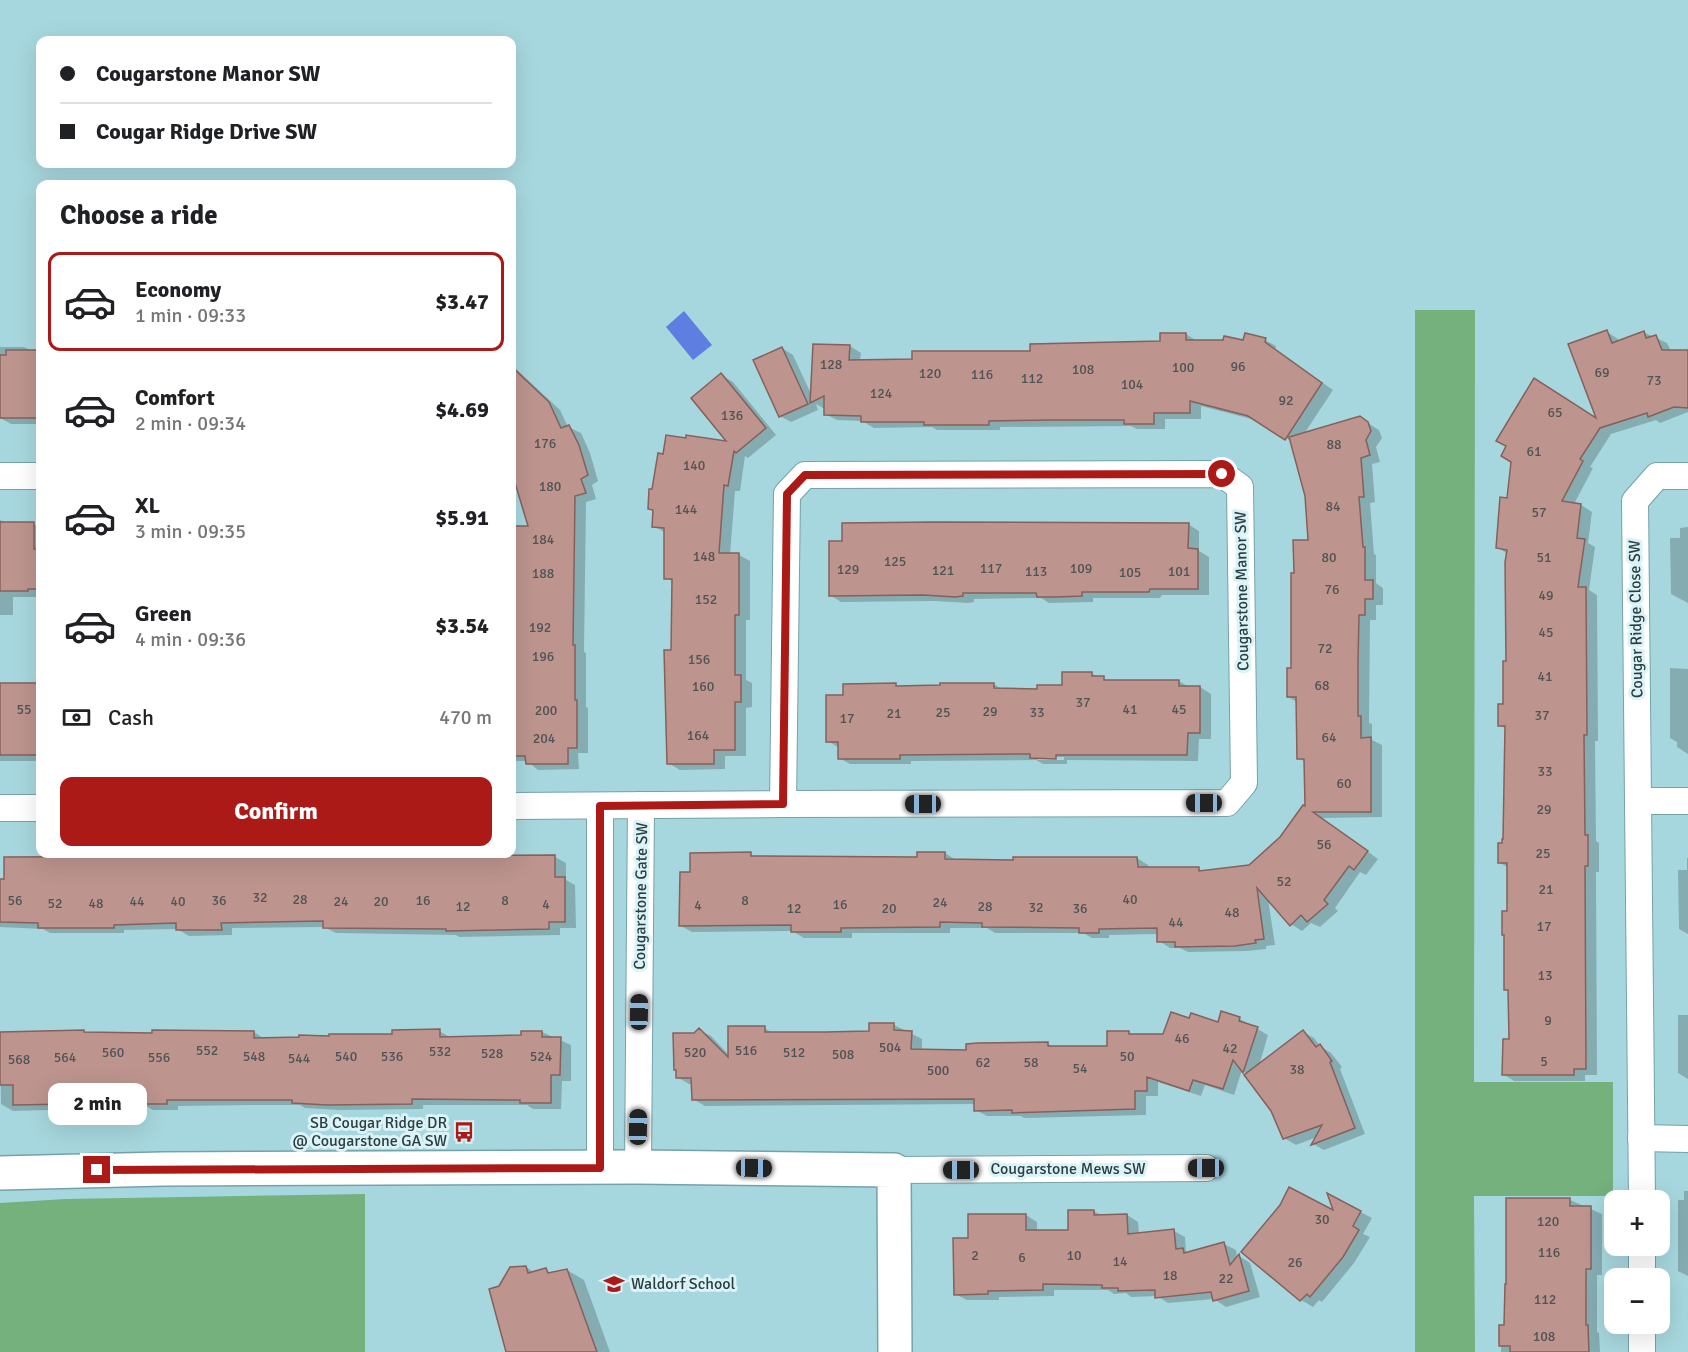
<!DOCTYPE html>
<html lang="en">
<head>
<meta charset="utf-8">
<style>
  body { margin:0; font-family:Signika,sans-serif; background:#f2f2f2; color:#202124; height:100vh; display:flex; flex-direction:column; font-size:22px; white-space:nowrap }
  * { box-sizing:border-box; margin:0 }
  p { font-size:20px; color:#757577 }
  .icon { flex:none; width:33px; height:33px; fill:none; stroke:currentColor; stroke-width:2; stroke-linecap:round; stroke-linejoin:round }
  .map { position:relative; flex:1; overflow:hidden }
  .side { position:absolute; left:36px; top:180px; width:480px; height:678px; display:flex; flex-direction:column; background:#fff; border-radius:12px; box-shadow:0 6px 24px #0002 }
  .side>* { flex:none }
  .top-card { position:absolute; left:36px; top:36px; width:480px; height:132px; border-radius:12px; box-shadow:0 6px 24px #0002; display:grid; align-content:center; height:132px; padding:0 24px; background:#fff }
  .controls { position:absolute; left:1604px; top:1190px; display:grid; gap:12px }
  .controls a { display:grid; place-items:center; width:66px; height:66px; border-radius:12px; background:#fff; box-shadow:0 6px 24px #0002; font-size:30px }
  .end { position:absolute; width:27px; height:27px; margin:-14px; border:8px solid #ac1a17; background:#fff; box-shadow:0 0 0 3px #fff }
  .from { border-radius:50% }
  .bubble { position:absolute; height:42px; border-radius:12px; background:#fff; box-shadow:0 6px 24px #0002; font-size:20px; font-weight:700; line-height:42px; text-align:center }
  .car { position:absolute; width:18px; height:36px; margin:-18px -9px; border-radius:8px; box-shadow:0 0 4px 2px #0007; background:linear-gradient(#222 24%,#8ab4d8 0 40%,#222 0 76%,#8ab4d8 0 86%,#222 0) }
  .top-card b { display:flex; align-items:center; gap:21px; height:57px; font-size:22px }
  .top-card b+b { border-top:2px solid #e0e0e0 }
  .top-card i { width:15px; height:15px; background:#202124 }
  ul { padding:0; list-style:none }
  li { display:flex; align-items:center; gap:18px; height:99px; margin:0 12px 9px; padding:0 12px; border:3px solid transparent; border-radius:12px }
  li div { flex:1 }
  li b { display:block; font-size:22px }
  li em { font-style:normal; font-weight:700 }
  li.active { border-color:#ac1a17 }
  li>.icon { width:54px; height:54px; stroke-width:1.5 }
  h2 { padding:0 24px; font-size:27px; line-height:72px }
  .pay { display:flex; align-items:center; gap:15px; height:66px; padding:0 24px; font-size:22px }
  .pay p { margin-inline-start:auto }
  .button { display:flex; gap:12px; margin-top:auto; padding:12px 24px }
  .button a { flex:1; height:69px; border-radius:12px; background:#ac1a17; color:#fff; font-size:24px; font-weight:700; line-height:69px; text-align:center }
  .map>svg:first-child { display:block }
  .green { fill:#74b17d }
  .water { fill:#5e7ee1 }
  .shadow { fill:#0003; fill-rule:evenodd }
  .building { fill:#bd948e; stroke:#86605b; stroke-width:1.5 }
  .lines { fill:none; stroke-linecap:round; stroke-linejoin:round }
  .street-casing { stroke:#74a2a9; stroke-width:28 }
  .secondary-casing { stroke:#74a2a9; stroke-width:36 }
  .street { stroke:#fff; stroke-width:26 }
  .secondary { stroke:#fff; stroke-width:33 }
  .route { stroke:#ac1a17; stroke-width:8 }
  .labels { text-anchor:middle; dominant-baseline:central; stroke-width:6; stroke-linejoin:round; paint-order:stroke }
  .number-label { font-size:14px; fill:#505455 }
  .street-label { font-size:16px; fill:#2b3f42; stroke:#dbf3f6 }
  .poi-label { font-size:16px; fill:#2b3f42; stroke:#dbf3f6; text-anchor:end }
</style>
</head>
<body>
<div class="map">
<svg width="1688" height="1352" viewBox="0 0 1688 1352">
  <rect width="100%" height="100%" fill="#a7d7de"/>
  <g class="green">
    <path d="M1415 310H1475L1474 1082H1613V1196H1474L1475 1352H1415Z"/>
    <path d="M365 1194V1352H0V1203L65 1199Z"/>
  </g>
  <path class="water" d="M684 311 712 345 693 360 666 327Z"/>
  <g class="shadow">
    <path d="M1607 332 1618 339 1619 341 1643 332 1667 343 1671 351H1688V412L1660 423 1656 420 1611 434 1590 467 1593 468 1574 504 1581 505 1592 512 1588 543 1595 547 1589 590 1597 595 1598 741H1595L1596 841 1599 843V872H1596L1597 1075H1585V1081H1514L1503 1074 1511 1041 1510 991 1506 989 1509 868 1500 863 1503 844 1506 729 1500 725 1504 706 1507 662 1508 554 1498 548 1509 499 1599 420Z"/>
    <path d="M1186 334 1197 341 1244 342 1265 340 1276 346 1275 350 1333 390 1304 434 1360 418 1379 430 1382 438 1376 447 1380 462 1372 464 1375 502 1370 503 1374 554 1376 555V583L1383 588V605H1376V620H1370L1369 723 1372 724V740L1382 745V817L1321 818 1378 859 1366 875 1360 872 1335 908 1338 911 1320 927 1311 923 1302 931 1291 924 1268 899 1275 945 1266 946V949L1247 951 1188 952 1180 948H1170L1159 941V934L1109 935V938H1092L1083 933H995L987 928H950V933H852V938H804L792 931 692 932 681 926 691 873 750 854 756 857 919 859 945 853 956 860 1014 861 1137 858 1148 865V869H1199L1204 872 1250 866 1281 838 1307 809 1306 762 1298 758 1297 702 1288 697 1292 670 1296 574 1310 541 1306 495 1292 442 1259 421 1201 406V419H1165V429H1137L1131 426 1000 427V430H937L932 427 874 428 862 421 837 420 825 414 826 407 823 408 816 404 818 410 791 422 780 416 782 348 793 355 812 396 850 346 861 353 860 361H913L1162 342Z"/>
    <path d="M0 347H24L33 351H40V424H11L0 418Z"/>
    <path d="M512 365 560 410 568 427 581 433 590 453 598 481 592 485 596 499 586 502 584 652 586 653V707L588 708V753H578L579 769 538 770 527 761H517L512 758V527H530L512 469Z"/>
    <path d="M721 375 733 382 776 435 748 458 745 456 740 491H735L730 555H739L750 561V620H746V680L752 683V707L746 708V756H725V769L680 770 668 763 674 582 666 578V533L654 526V511L649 508 730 443Z"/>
    <path d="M0 520 9 524 40 525V597H13V615H0Z"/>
    <path d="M1188 524 1199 531V551L1209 557V595H1162L1160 598H1093V602L1049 603 1041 598 974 599V602L968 603 935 601 841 602 830 595Z"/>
    <path d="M1688 527V603L1671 594 1670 538H1680V528Z"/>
    <path d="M1670 668 1688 669V754L1677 747V742L1670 738Z"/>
    <path d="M1063 674H1092L1110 681H1179L1189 687H1200L1211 694V739H1199L1198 761 1067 760V764H1043L1036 760 911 761V764H850L839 758V748L828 741 844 696 895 685 900 687 994 684 1003 690H1038L1063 687ZM1035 757H1064V760H1038Z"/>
    <rect x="0" y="685" width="40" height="76"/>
    <path d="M555 857 566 863V880L575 885 576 928H560V935L459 937 456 935 336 933 324 927 232 928V935L189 936 177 929 124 930V933H50L43 929 0 927V884Z"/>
    <path d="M1687 858H1688V934L1679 929 1678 870H1687Z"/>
    <path d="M1678 1015H1688V1079L1678 1073Z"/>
    <path d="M1240 1019 1268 1035 1259 1066 1303 1032 1314 1038 1320 1046 1331 1053 1342 1067 1340 1069 1365 1134 1324 1150 1313 1144 1317 1137 1296 1145 1284 1138 1273 1110 1247 1074 1242 1070 1234 1095 1205 1085 1201 1096 1158 1082V1096H1146V1115L1024 1118 1021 1116H987L976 1110V1104L705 1106 693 1099V1084H689L677 1077 694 1035 699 1030 711 1036 729 1055 764 1028 773 1033 870 1032 894 1025 922 1039V1051H968L1048 1044 1054 1047H1109L1128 1032 1134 1035H1164L1190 1020 1219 1024Z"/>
    <path d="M83 1031 87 1033 153 1034 254 1032 265 1039 393 1036 439 1031 450 1037 522 1036 542 1032 571 1045V1081H562L561 1109H533L527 1105H423V1109L339 1110 305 1108 300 1105H250L178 1106V1110H153L146 1106H83V1109L13 1111 1 1104 0 1034Z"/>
    <path d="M1684 1191H1688V1276L1678 1271V1200H1684Z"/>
    <path d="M1330 1196 1372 1218 1363 1234 1370 1237 1354 1263 1322 1302 1319 1300 1313 1307 1301 1300 1243 1252 1336 1213Z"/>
    <path d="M1570 1200 1602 1214V1275H1597V1332L1599 1333 1600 1352H1501V1327H1505Z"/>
    <path d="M1094 1211 1102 1216 1127 1215 1138 1222 1139 1234 1174 1231 1185 1237 1186 1252 1189 1254 1224 1244 1236 1250 1237 1258 1239 1256 1250 1263 1260 1297 1226 1307 1214 1299 1168 1303 1157 1296 1131 1297 1126 1293 1114 1294 1108 1290H1054V1296L999 1297V1300H967L955 1294 970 1239V1215H1026L1037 1222V1232H1069Z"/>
    <path d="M526 1267 535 1273 546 1270 552 1274 567 1270 584 1280 610 1352H507L500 1287Z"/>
  </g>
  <g class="building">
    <path d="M1607 330 1612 343 1644 331 1646 338 1656 335 1662 350H1688V408L1674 407 1648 417 1647 413 1600 428 1580 459 1583 461 1562 501 1581 504 1577 538 1585 539 1578 587H1586L1587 735H1584L1585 835H1588V866H1585L1586 1069H1574V1075H1502L1503 1039H1509L1508 990H1504V935H1502V911H1507V863H1498V843H1502V839H1503L1505 726H1498V704H1503V661H1506L1505 562 1507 550 1496 548 1500 497 1507 498 1511 462 1501 456 1506 446 1496 441 1534 378 1596 418 1568 344Z"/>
    <path d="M1160 333H1186V340H1223L1224 336 1243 340 1245 333 1266 338 1265 342 1322 383 1285 440 1248 416 1190 401V413H1154V424H1124V420H1052L989 421V425H924V422H861V416L824 415V396L810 403 813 344 850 345 849 360 912 359V351H1030V344L1160 341Z"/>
    <path d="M782 347 808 404 779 417 753 360Z"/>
    <path d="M6 350H40V418H0V355H6Z"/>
    <path d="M512 367 549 402 561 428 569 425 579 445 588 475 581 479 586 493 575 496 573 645H575V700H577V748H568V764H526L525 756H512V526H528L512 473Z"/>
    <path d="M721 373 766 428 736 453 734 451 728 486 724 485 719 553H739V615H735V675H741V702H735V750H714V764H667L664 650H671L672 579H664V528L652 527 653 510 648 509 649 489H652L658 453 663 454 666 435 686 438V435L726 441 691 398Z"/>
    <path d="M1360 416 1368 422 1371 431 1366 440 1370 455 1361 458 1364 497H1359L1363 547H1365V580H1373V599H1365V615H1359L1358 662V716H1361V738L1371 737V812H1313L1368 851 1354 870 1349 866 1324 900 1328 904 1307 922 1301 915 1290 926 1257 888 1264 939 1255 940 1256 943 1235 946 1175 947V942H1157V928L1099 929V933H1079V928L982 927V923L940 922V927L841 928V932H791V925L679 926 680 872H690V853L751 852V856L917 857V852H945V859L1013 860V857H1137L1138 867H1199V871L1249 865 1280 837 1303 805 1305 806 1304 759H1297L1296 697H1287V668H1291V573H1294L1293 540H1308L1305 496 1289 437Z"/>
    <path d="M0 522H34V549H40V589H28V591H0Z"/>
    <path d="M933 522 1189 523 1188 548 1198 549V589H1150L1149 592H1082V596L1057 597H1037L1036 593H963V596L955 597 923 595 829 596V541H842V523Z"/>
    <path d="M1062 672H1092V676H1104V680H1179V686H1200V733H1188L1187 755H1056V759L1030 758V754L900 755V759H838V742H826V695H843V684L896 683V686L940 685V683H994V688L1037 689V685H1062Z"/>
    <rect x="0" y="683" width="40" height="72"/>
    <path d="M555 855V877H565V922H549V929L446 931V929L323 928V921L221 923 222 930H176V923L114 925V928H38V923L0 922V879H4V857Z"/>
    <path d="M1221 1011 1240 1017 1239 1021 1258 1027 1243 1073 1233 1060 1223 1089 1193 1080 1189 1091 1147 1077V1091H1135V1109L1012 1113V1110L974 1111V1099L692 1100 691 1078H676V1070H674L673 1033H694L699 1028 728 1057V1026H765V1032H825L869 1031V1023H894V1030L912 1031 911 1049 966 1050V1044L978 1043 1048 1042V1046H1107V1031H1129V1034H1163L1171 1012 1189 1018 1191 1013 1218 1022Z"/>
    <path d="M440 1029V1037L521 1035V1031H542V1037H561L560 1075H551V1103H520V1100L412 1099V1104L327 1105 292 1103V1100H167V1104H140V1100H72V1104L13 1105V1085H0V1032L84 1030V1032L152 1033V1030L254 1031V1038L299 1037V1035L329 1036V1034H392V1030Z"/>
    <path d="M1303 1030 1316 1047 1320 1044 1332 1061 1330 1062 1355 1128 1311 1145 1322 1125 1283 1139 1271 1111 1244 1075Z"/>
    <path d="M1289 1187 1333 1210 1327 1193 1361 1211 1353 1226 1359 1230 1343 1257 1310 1297 1307 1294 1300 1301 1241 1252 1280 1205Z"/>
    <path d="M1506 1198H1570V1206H1591V1269H1586V1325H1588L1589 1352H1510V1346H1499V1325H1504L1505 1284H1506Z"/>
    <path d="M1068 1210H1094V1215L1127 1214 1128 1234 1174 1229 1176 1249 1183 1248 1184 1253 1224 1242 1230 1265 1239 1254 1249 1291 1213 1301 1211 1292 1155 1298V1290L1118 1291V1288H1102V1285L1043 1284V1290L988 1291V1294L954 1295 953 1238H968V1214H1026V1230H1068Z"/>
    <path d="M526 1266 528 1273 546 1268 548 1273 567 1269 597 1352H506L489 1289 499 1286 510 1267Z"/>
  </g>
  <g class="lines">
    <g class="street-casing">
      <g id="street">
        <path d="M0 476H40"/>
        <path d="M1638 801H1688"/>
        <path d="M512 806 783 804 1227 803 1244 783 1240 487 1222 474 805 475 787 494 783 804"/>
        <path d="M600 806V1168"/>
        <path d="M0 808H40"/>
        <path d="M1641 1138 1688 1139"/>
        <path d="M638 1167 641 805"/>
        <path d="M894 1170 1206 1168"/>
        <path d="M1642 1200 1635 501 1657 476H1688"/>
        <path d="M1642 1245V1278"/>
        <path d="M1642 1323V1352"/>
      </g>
    </g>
    <g class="secondary-casing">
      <path id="secondary" d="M0 1173 163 1169 638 1167 894 1170 895 1352"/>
    </g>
    <use href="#street" class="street"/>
    <use href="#secondary" class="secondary"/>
  </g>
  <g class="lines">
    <path class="route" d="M97 1170 600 1168V806L783 804 787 494 805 475 1222 474"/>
  </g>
  <defs>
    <g id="bus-bare" transform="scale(1.62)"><path d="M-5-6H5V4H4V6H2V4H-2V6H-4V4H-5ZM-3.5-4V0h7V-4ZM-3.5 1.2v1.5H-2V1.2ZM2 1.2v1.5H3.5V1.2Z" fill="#ac1a17" stroke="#dbf3f6" stroke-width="2.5" paint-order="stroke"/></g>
    <g id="school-bare" transform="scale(1.62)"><path d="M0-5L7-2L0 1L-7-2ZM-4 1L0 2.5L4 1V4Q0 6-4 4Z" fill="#ac1a17" stroke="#dbf3f6" stroke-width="2.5" paint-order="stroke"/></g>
  </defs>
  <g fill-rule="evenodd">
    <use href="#bus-bare" x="464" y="1132"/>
    <use href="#school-bare" x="614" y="1284"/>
  </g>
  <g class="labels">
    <g class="number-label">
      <text x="831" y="364">128</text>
      <text x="1238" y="366">96</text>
      <text x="1183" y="367">100</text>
      <text x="1083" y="369">108</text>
      <text x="1602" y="372">69</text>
      <text x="930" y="373">120</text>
      <text x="982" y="374">116</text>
      <text x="1032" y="378">112</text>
      <text x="1654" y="380">73</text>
      <text x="1132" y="384">104</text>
      <text x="881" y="393">124</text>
      <text x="1286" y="400">92</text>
      <text x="1555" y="412">65</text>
      <text x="732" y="415">136</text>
      <text x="545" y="443">176</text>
      <text x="1334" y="444">88</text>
      <text x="1534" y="451">61</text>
      <text x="694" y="465">140</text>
      <text x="550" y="486">180</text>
      <text x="1333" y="506">84</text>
      <text x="686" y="509">144</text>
      <text x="1539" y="512">57</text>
      <text x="543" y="539">184</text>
      <text x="704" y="556">148</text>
      <text x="1329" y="557">80</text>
      <text x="1544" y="557">51</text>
      <text x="895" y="561">125</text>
      <text x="991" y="568">117</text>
      <text x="1081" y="568">109</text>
      <text x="848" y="569">129</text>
      <text x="943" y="570">121</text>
      <text x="1036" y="571">113</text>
      <text x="1179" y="571">101</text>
      <text x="1130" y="572">105</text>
      <text x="543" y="573">188</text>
      <text x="1332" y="589">76</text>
      <text x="1546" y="595">49</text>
      <text x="706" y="599">152</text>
      <text x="540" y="627">192</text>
      <text x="1546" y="632">45</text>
      <text x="1325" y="648">72</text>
      <text x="543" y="656">196</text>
      <text x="699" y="659">156</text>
      <text x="1545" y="676">41</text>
      <text x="1322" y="685">68</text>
      <text x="703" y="686">160</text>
      <text x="1083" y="702">37</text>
      <text x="24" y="709">55</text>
      <text x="1130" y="709">41</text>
      <text x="1179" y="709">45</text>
      <text x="546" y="710">200</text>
      <text x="990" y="711">29</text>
      <text x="943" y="712">25</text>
      <text x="1037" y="712">33</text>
      <text x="894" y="713">21</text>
      <text x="1542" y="715">37</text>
      <text x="847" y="718">17</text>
      <text x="698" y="735">164</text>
      <text x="1329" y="737">64</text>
      <text x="544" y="738">204</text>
      <text x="1545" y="771">33</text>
      <text x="1344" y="783">60</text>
      <text x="1544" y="809">29</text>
      <text x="1324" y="844">56</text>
      <text x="1543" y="853">25</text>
      <text x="1284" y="881">52</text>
      <text x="1546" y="889">21</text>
      <text x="260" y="897">32</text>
      <text x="300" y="899">28</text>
      <text x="1130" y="899">40</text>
      <text x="15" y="900">56</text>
      <text x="219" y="900">36</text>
      <text x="423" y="900">16</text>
      <text x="505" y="900">8</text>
      <text x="745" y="900">8</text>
      <text x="137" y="901">44</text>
      <text x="178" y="901">40</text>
      <text x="341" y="901">24</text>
      <text x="381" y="901">20</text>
      <text x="940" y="902">24</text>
      <text x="55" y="903">52</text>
      <text x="96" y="903">48</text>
      <text x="546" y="904">4</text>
      <text x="840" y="904">16</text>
      <text x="698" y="905">4</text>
      <text x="463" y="906">12</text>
      <text x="985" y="906">28</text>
      <text x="1036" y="907">32</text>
      <text x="794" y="908">12</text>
      <text x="889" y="908">20</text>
      <text x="1080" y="908">36</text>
      <text x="1232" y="912">48</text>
      <text x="1176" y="922">44</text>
      <text x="1544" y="926">17</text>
      <text x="1545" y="975">13</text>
      <text x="1548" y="1020">9</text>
      <text x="1182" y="1038">46</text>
      <text x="890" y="1047">504</text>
      <text x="1230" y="1048">42</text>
      <text x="207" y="1050">552</text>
      <text x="746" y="1050">516</text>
      <text x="440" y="1051">532</text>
      <text x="113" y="1052">560</text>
      <text x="695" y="1052">520</text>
      <text x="794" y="1052">512</text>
      <text x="492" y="1053">528</text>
      <text x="843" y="1054">508</text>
      <text x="254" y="1056">548</text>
      <text x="346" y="1056">540</text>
      <text x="392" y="1056">536</text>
      <text x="541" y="1056">524</text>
      <text x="1127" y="1056">50</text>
      <text x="65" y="1057">564</text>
      <text x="159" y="1057">556</text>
      <text x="299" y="1058">544</text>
      <text x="19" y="1059">568</text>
      <text x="1544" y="1061">5</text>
      <text x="983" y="1062">62</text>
      <text x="1031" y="1062">58</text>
      <text x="1080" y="1068">54</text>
      <text x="1297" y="1069">38</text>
      <text x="938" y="1070">500</text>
      <text x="1322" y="1219">30</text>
      <text x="1548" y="1221">120</text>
      <text x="1549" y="1252">116</text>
      <text x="975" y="1255">2</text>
      <text x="1074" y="1255">10</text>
      <text x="1022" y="1257">6</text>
      <text x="1120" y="1261">14</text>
      <text x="1295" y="1262">26</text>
      <text x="1170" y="1275">18</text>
      <text x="1226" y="1278">22</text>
      <text x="1545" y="1299">112</text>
      <text x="1544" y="1336">108</text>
    </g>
    <g class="street-label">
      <text transform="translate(1242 591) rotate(-91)">Cougarstone Manor SW</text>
      <text transform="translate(1636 619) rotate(-91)">Cougar Ridge Close SW</text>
      <text transform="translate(641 896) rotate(-89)">Cougarstone Gate SW</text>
      <text x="1068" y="1169">Cougarstone Mews SW</text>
    </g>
    <g class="poi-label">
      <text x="447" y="1123">SB Cougar Ridge DR<tspan x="447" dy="18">@ Cougarstone GA SW</tspan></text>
      <text x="631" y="1284" text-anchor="start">Waldorf School</text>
    </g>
  </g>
</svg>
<div class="controls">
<a>+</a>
<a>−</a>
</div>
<i class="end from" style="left:1222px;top:474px"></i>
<i class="end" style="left:97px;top:1170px"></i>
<div class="bubble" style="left:48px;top:1083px;width:99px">2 min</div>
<i class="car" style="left:1204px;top:803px;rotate:270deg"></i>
<i class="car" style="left:923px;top:804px;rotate:270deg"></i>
<i class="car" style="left:639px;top:1012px;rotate:1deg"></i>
<i class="car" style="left:638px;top:1127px;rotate:1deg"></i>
<i class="car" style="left:754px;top:1168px;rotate:91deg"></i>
<i class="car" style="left:1206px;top:1168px;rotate:270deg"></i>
<i class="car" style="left:961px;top:1170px;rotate:270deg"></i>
<div class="top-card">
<b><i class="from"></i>Cougarstone Manor SW</b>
<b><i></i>Cougar Ridge Drive SW</b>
</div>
<section class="side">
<h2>Choose a ride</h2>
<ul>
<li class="active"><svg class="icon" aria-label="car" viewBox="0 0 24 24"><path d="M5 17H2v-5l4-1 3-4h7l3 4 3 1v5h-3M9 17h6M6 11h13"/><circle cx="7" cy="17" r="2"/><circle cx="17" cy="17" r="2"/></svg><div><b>Economy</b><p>1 min · 09:33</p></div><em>$3.47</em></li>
<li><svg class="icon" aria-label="car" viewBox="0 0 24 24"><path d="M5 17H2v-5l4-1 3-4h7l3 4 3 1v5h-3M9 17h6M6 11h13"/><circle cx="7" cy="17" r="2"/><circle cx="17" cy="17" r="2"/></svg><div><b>Comfort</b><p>2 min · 09:34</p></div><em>$4.69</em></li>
<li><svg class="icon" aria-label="car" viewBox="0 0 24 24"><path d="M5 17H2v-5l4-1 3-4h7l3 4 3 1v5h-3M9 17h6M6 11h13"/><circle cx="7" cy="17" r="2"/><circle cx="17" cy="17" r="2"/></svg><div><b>XL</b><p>3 min · 09:35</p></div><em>$5.91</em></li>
<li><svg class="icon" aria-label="car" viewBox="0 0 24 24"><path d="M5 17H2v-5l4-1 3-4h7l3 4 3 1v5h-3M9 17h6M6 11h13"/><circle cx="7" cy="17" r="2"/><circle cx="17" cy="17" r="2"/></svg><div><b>Green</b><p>4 min · 09:36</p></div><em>$3.54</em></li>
</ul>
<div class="pay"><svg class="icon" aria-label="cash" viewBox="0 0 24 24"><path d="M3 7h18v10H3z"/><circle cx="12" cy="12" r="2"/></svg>Cash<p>470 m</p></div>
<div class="button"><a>Confirm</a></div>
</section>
</div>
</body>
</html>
